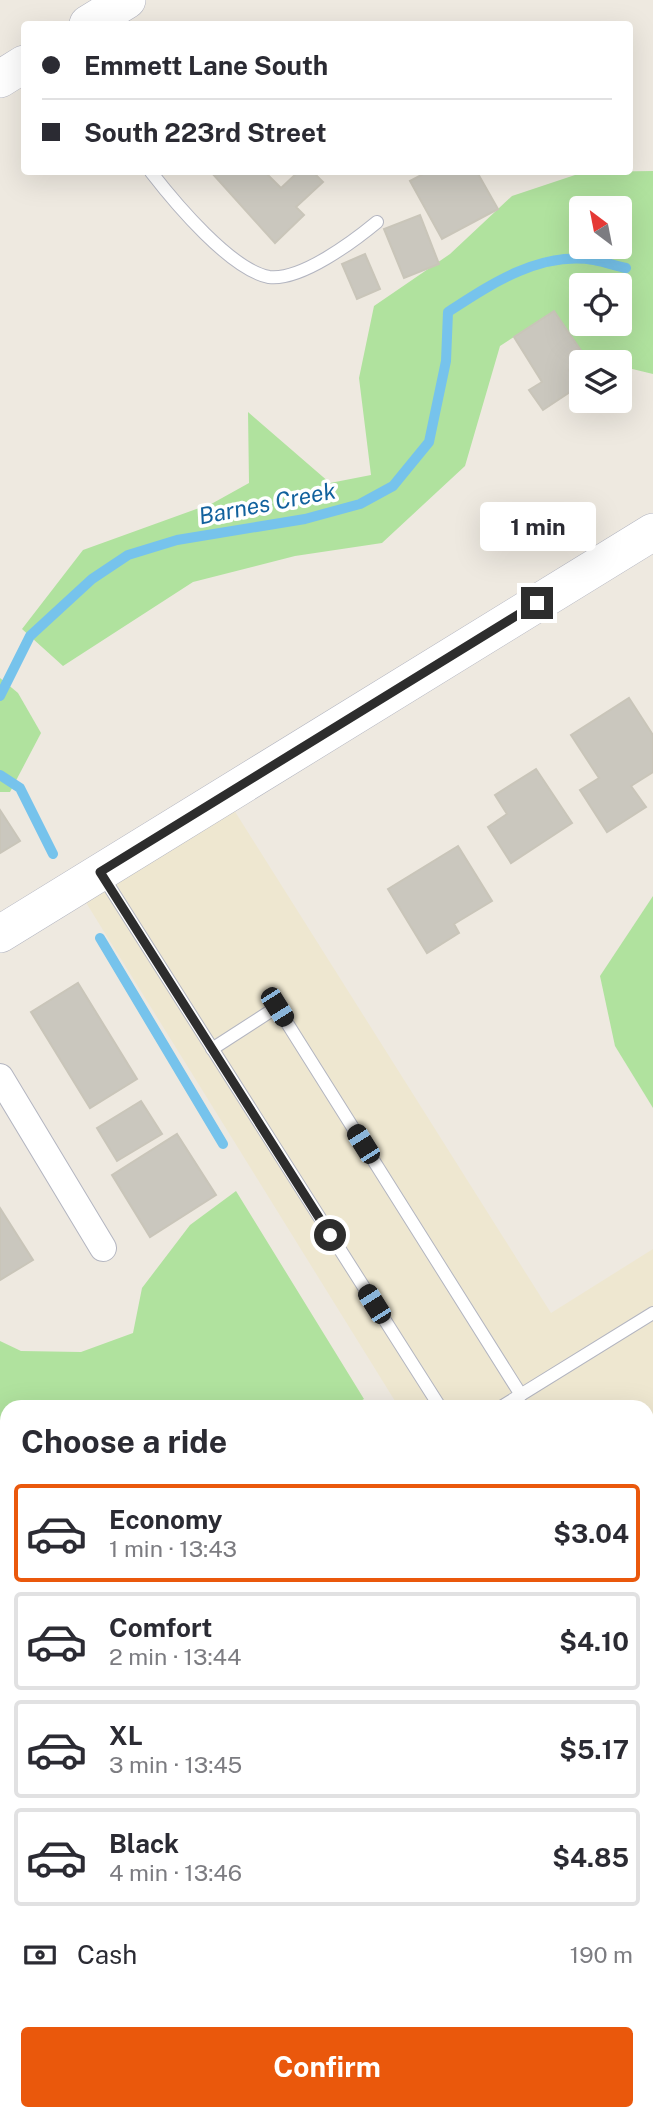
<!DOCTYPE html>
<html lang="en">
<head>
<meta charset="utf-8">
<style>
  body { margin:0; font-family:"Public Sans",sans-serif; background:#f2f2f3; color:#2b2b33; height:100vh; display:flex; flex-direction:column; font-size:26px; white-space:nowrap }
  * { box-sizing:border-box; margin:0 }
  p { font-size:23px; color:#7c7c81 }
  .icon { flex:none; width:38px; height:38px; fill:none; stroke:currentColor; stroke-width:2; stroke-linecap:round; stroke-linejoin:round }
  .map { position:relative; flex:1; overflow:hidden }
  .panel { position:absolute; left:0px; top:1400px; width:654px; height:721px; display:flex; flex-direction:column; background:#fff; border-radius:21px 21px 0 0; box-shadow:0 7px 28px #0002 }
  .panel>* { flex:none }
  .banner { position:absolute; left:21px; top:21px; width:612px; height:154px; border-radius:7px; box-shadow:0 7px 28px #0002; display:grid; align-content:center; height:154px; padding:0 21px; background:#fff }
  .needle { width:46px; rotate:328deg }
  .controls { position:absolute; left:569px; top:196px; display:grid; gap:14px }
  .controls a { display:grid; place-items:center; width:63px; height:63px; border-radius:7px; background:#fff; box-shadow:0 7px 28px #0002; font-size:35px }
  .end { position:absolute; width:32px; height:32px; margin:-16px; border:9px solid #2d2d2d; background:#fff; box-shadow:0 0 0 4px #fff }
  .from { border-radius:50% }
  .bubble { position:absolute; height:49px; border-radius:7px; background:#fff; box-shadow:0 7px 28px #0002; font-size:23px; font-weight:700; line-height:49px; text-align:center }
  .car { position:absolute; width:21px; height:42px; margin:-21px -10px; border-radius:9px; box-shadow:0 0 5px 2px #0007; background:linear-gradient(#222 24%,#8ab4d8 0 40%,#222 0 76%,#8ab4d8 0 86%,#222 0) }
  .banner b { display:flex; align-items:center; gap:24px; height:66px; font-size:26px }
  .banner b+b { border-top:2px solid #e1e1e2 }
  .banner i { width:18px; height:18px; background:#2b2b33 }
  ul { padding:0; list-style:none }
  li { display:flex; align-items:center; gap:21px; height:98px; margin:0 14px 10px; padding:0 7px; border:4px solid #e1e1e2; border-radius:7px }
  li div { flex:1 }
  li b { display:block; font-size:26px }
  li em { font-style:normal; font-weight:700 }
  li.selected { border-color:#ea580c }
  li>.icon { width:63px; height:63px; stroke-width:1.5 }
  h2 { padding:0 21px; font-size:32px; line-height:84px }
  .pay { display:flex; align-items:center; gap:18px; height:77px; padding:0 21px; font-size:26px }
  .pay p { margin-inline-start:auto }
  .primary-button { display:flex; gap:14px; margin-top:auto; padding:14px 21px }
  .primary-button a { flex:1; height:80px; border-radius:7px; background:#ea580c; color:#fff; font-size:28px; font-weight:700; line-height:80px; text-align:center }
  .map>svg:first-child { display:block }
  .education { fill:#eee7d0 }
  .green { fill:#b0e29e; fill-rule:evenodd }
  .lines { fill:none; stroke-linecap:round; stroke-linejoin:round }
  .stream { stroke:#76c3ec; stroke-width:10 }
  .building { fill:#cac7be; stroke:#c9c5b9; stroke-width:2 }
  .lane-casing { stroke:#b3b5c0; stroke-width:14 }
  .street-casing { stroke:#b3b5c0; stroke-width:28 }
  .secondary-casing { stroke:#b3b5c0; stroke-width:38 }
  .lane { stroke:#fff; stroke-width:12 }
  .street { stroke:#fff; stroke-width:26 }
  .secondary { stroke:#fff; stroke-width:37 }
  .route { stroke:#2d2d2d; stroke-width:9 }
  .labels { text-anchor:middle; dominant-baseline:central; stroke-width:7; stroke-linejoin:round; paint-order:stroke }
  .water-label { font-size:23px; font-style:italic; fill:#11619d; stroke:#fff }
</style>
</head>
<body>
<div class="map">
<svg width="653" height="2121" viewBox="0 0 653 2121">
  <rect width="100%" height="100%" fill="#eee9e0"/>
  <path class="education" d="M234 810 551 1313 653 1249V2121H287L282 2114H648V1407H387L395 1401 85 901Z"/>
  <g class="green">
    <path d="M653 171V374L620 366V362H603L586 358 554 311 500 346 465 466 382 543 295 556 193 582 63 666 22 629 83 550 213 503 249 483 248 412 330 483 371 475 359 378 374 306 450 254 512 196 584 172ZM581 208H620V247H581ZM581 285H620V324H581Z"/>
    <path d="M0 678 18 693 41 733 10 792H0Z"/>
    <path d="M653 896V1108L615 1046 600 976Z"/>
    <path d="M236 1191 364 1399 351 1407H7V1617L0 1621V1341L21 1351 81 1352 133 1333 142 1288 190 1225Z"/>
  </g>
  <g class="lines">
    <g class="stream">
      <path d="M0 696 30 636 92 579 128 555 177 540 305 519 360 504 393 486 429 442 446 361 448 312C491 284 540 251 594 260 605 262 616 266 626 268"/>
      <path d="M0 775 20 788 53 854"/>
      <path d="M100 938 223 1144"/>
    </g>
  </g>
  <g class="building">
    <path d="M211 172H265L281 188 298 172H313L323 182 296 207 304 215 275 243Z"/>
    <path d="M427 172H477L498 209 442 239 410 181Z"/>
    <path d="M420 215 439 264 404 278 384 229Z"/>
    <path d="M365 254 380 289 357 299 342 264Z"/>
    <path d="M554 311 586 358 569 370 579 386 543 410 529 390 542 382 514 337Z"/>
    <path d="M629 698 653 735V772L631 786 646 807 607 832 580 790 599 778 571 735Z"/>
    <path d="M536 769 572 823 511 863 488 827 507 814 495 795Z"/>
    <path d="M0 810 20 841 0 853Z"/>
    <path d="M458 846 492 901 454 924 459 933 427 953 388 889Z"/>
    <path d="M78 983 137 1079 90 1108 31 1012Z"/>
    <path d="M141 1101 162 1134 117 1161 97 1128Z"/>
    <path d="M177 1134 216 1195 150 1237 112 1175Z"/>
    <path d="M0 1208 33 1260 0 1280Z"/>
    <path d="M7 1488V1591L4 1586 1 1587 0 1585V1493Z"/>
    <path d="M653 1622V2121H541L540 2119 547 2114H648V1625Z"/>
  </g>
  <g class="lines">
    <g class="lane-casing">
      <g id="lane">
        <path d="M151 172C175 203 231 270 269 277 301 281 354 241 377 222"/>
        <path d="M102 875 440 1407"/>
        <path d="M212 1049 277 1007 521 1395"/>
        <path d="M501 1407 653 1313"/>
        <path d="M648 1524 653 1521"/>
        <path d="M355 2114 359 2121"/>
        <path d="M487 2114 492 2121"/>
        <path d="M110 2121 121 2114"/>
      </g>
    </g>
    <g class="street-casing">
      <g id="street">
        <path d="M0 1077 103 1248"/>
        <path d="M0 1928 7 1931"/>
        <path d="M245 2114 250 2121"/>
      </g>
    </g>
    <g class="secondary-casing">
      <g id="secondary">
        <path d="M88 24 127 0"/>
        <path d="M0 79 24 64"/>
        <path d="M0 934 653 532"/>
      </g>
    </g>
    <use href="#lane" class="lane"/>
    <use href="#street" class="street"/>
    <use href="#secondary" class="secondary"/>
  </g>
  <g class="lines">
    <path class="route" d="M330 1235 100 872 537 603"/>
  </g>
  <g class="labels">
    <g class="water-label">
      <text transform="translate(267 503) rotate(-11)">Barnes Creek</text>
    </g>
  </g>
</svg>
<div class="controls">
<a><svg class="needle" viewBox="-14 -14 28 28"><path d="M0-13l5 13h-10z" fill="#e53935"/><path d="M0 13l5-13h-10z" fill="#7c7c81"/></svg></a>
<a><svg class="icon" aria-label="locate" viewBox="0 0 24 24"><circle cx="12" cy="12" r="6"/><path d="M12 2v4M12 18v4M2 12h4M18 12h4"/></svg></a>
<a><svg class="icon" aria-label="layers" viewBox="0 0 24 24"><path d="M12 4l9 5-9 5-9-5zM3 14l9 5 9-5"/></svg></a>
</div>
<i class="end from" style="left:330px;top:1235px"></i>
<i class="end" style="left:537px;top:603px"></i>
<div class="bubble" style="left:480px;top:502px;width:116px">1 min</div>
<i class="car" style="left:277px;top:1007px;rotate:148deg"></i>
<i class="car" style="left:363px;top:1144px;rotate:328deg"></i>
<i class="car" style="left:374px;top:1304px;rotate:328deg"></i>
<div class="banner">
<b><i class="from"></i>Emmett Lane South</b>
<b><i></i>South 223rd Street</b>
</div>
<section class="panel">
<h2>Choose a ride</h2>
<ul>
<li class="selected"><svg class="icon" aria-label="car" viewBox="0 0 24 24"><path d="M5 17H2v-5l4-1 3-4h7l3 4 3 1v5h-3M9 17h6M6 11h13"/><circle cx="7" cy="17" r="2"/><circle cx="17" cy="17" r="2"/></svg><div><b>Economy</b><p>1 min · 13:43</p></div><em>$3.04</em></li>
<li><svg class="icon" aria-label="car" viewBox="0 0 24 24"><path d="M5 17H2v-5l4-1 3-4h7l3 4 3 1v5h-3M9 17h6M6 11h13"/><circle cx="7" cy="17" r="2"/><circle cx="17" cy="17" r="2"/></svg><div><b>Comfort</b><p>2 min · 13:44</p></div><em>$4.10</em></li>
<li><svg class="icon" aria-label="car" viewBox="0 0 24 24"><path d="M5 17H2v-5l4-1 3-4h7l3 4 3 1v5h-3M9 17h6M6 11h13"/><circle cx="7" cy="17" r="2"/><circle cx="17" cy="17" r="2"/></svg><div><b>XL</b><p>3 min · 13:45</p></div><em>$5.17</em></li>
<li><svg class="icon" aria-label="car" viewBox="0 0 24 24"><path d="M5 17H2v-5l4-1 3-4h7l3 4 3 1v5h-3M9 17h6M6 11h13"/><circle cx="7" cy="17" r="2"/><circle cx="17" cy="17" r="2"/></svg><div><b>Black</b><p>4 min · 13:46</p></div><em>$4.85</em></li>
</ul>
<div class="pay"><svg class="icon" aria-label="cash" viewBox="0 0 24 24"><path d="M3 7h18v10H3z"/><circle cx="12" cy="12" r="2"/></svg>Cash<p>190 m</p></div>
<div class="primary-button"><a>Confirm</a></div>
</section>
</div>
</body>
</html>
